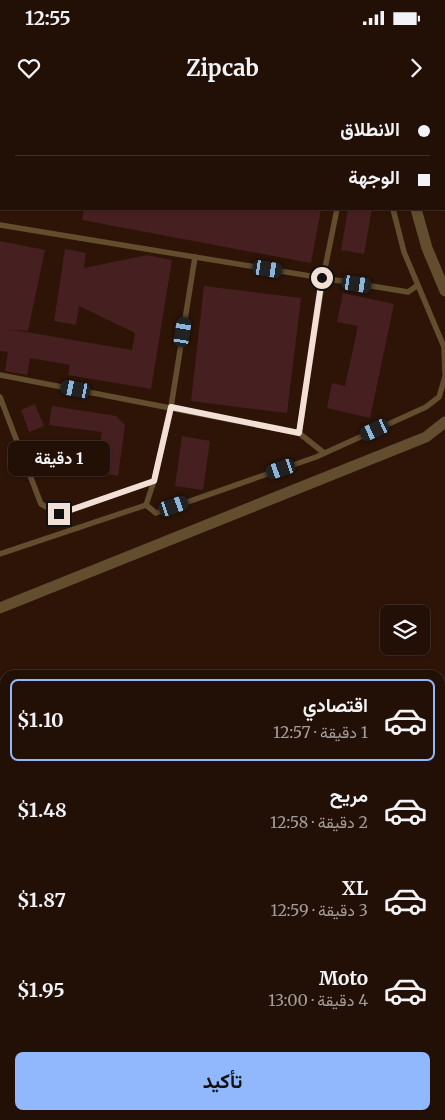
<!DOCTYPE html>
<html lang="ar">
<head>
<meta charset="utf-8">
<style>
  body { margin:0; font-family:Merriweather,Vazirmatn,serif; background:#2a180f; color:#f1f3f6; direction:rtl; height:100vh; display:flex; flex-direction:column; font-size:19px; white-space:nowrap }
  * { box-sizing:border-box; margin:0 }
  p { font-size:16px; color:#a29c9a }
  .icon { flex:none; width:28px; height:28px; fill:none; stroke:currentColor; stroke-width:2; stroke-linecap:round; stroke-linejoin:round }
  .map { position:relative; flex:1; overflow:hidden; direction:ltr }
  .drawer { position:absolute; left:0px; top:570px; width:445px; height:450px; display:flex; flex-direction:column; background:#220f05; border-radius:15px 15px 0 0; box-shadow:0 1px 4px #0004,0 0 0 1px #3f2f27; direction:rtl }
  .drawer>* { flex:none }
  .guide { position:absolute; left:0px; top:0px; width:445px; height:110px; box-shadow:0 1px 4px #0004,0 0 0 1px #3f2f27; direction:rtl; display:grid; align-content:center; height:110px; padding:0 15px; background:#220f05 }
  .fabs { position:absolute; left:380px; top:505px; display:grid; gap:10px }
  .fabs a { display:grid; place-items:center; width:50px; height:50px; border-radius:8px; background:#220f05; box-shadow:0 1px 4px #0004,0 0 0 1px #3f2f27; font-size:25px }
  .end { position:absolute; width:22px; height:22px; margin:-11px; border:6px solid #f2e0d7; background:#111; box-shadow:0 0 0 2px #111 }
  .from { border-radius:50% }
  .bubble { position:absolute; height:35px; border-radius:8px; background:#220f05; box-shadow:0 1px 4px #0004,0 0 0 1px #3f2f27; font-size:16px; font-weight:700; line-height:35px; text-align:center; direction:rtl }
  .car { position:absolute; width:15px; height:30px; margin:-15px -8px; border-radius:6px; box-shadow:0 0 4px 1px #0007; background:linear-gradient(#222 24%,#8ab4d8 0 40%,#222 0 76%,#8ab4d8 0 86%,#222 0) }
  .guide b { display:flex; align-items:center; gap:18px; height:48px; font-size:19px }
  .guide b+b { border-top:1px solid #3f2f27 }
  .guide i { width:12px; height:12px; background:#f1f3f6 }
  ul { padding:9px 0 0; list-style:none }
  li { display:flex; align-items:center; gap:15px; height:82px; margin:0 10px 8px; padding:0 5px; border:2px solid transparent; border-radius:8px }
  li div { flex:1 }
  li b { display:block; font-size:19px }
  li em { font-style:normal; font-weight:700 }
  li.selected { border-color:#91b8fd }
  li>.icon { width:45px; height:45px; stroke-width:1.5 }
  .button { display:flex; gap:10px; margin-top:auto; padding:10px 15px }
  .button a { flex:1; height:58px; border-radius:8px; background:#91b8fd; color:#111; font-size:20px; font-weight:700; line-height:58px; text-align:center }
  .status { display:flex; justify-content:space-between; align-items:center; height:35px; padding:0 25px; background:#220f05; direction:ltr }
  .status svg { height:14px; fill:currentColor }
  header { display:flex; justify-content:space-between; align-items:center; height:65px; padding:0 15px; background:#220f05; font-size:22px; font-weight:700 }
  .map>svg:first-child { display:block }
  .building { fill:#461f21 }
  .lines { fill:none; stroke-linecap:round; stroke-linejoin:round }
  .service { stroke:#624d2e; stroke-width:5.5 }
  .minor { stroke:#624d2e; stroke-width:11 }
  .route { stroke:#f2e0d7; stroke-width:6 }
</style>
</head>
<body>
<div class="status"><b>12:55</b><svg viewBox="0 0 49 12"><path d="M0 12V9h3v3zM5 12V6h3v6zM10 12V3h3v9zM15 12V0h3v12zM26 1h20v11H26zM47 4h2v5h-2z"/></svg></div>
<header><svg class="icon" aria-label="forward" viewBox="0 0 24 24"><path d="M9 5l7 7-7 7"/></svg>Zipcab<svg class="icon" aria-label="heart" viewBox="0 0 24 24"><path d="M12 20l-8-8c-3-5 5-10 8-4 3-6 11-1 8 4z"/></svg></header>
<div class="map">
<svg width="445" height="1020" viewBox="0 0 445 1020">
  <rect width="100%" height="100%" fill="#2d1407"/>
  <g class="building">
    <path d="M84 109H321L311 163 82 120Z"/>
    <path d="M348 109H372L364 154 341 150Z"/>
    <path d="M0 141 45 150 28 231 8 229 132 250 135 233 79 206 76 225 54 221 65 149 86 153 84 168 147 155 172 160 151 289 68 275 70 265 30 258 27 275 5 271 8 252 0 251Z"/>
    <path d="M204 186 301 198 287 313 191 301Z"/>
    <path d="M343 193 394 204 370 318 327 308 332 283 345 286 358 226 337 222Z"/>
    <path d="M35 304 44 326 29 332 21 310Z"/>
    <path d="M52 306 116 316 125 325 118 376 96 372 102 332 49 325Z"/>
    <path d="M182 336 210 341 203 390 175 386Z"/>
    <path d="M60 343 83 347 79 371 55 366Z"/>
    <path d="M170 1015H208L210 1020H172Z"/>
  </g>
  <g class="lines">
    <g class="service">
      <path d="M337 0 344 1"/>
      <path d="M12 1 13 0"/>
      <path d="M405 1V0"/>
      <path d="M0 75 1 68"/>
      <path d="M393 109 404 152 444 247 445 274"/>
      <path d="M0 125 408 192 418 185"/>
      <path d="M0 275 299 333 324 353"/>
      <path d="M0 297 41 404 59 414 154 381"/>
      <path d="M299 333 323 178 337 109"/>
      <path d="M146 405 156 413 316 357 426 307 439 297 445 277"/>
      <path d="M0 454 146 405 154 381 170 313 195 157"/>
    </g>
    <g class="minor">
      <path d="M444 4 445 3"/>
      <path d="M416 109 427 148 445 191"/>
      <path d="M0 508 426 337 445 322"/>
      <path d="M440 846 445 844"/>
      <path d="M0 902 5 900"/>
    </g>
  </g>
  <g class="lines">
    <path class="route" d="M59 414 154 381 171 307 299 333 322 178"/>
  </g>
</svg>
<div class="fabs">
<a><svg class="icon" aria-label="layers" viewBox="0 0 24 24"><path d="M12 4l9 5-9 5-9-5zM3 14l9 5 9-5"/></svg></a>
</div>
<i class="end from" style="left:322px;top:178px"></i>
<i class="end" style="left:59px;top:414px"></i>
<div class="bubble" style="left:8px;top:341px;width:102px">1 دقيقة</div>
<i class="car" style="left:268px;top:169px;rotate:99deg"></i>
<i class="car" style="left:357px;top:184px;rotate:99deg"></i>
<i class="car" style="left:183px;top:232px;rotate:9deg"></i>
<i class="car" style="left:76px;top:289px;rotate:281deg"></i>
<i class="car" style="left:375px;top:330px;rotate:245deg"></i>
<i class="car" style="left:281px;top:369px;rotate:251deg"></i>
<i class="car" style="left:174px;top:406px;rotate:71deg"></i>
<div class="guide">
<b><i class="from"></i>الانطلاق</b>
<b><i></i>الوجهة</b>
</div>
<section class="drawer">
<ul>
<li class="selected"><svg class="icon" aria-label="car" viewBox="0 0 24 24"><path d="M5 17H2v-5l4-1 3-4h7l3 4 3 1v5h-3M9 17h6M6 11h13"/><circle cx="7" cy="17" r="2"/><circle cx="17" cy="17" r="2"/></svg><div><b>اقتصادي</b><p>1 دقيقة · 12:57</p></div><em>$1.10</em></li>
<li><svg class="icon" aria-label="car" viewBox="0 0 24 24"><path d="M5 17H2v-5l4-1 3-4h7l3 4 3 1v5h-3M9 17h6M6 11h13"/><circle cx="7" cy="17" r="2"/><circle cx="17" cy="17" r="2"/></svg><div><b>مريح</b><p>2 دقيقة · 12:58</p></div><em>$1.48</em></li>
<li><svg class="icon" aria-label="car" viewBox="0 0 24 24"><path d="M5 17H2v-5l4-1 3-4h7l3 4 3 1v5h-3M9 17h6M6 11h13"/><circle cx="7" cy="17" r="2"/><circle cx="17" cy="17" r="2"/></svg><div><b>XL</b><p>3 دقيقة · 12:59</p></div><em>$1.87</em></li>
<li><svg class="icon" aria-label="car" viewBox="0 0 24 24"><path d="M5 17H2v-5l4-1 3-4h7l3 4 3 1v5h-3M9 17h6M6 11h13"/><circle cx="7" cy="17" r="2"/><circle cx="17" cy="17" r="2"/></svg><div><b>Moto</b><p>4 دقيقة · 13:00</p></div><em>$1.95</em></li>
</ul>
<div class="button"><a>تأكيد</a></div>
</section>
</div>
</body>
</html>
